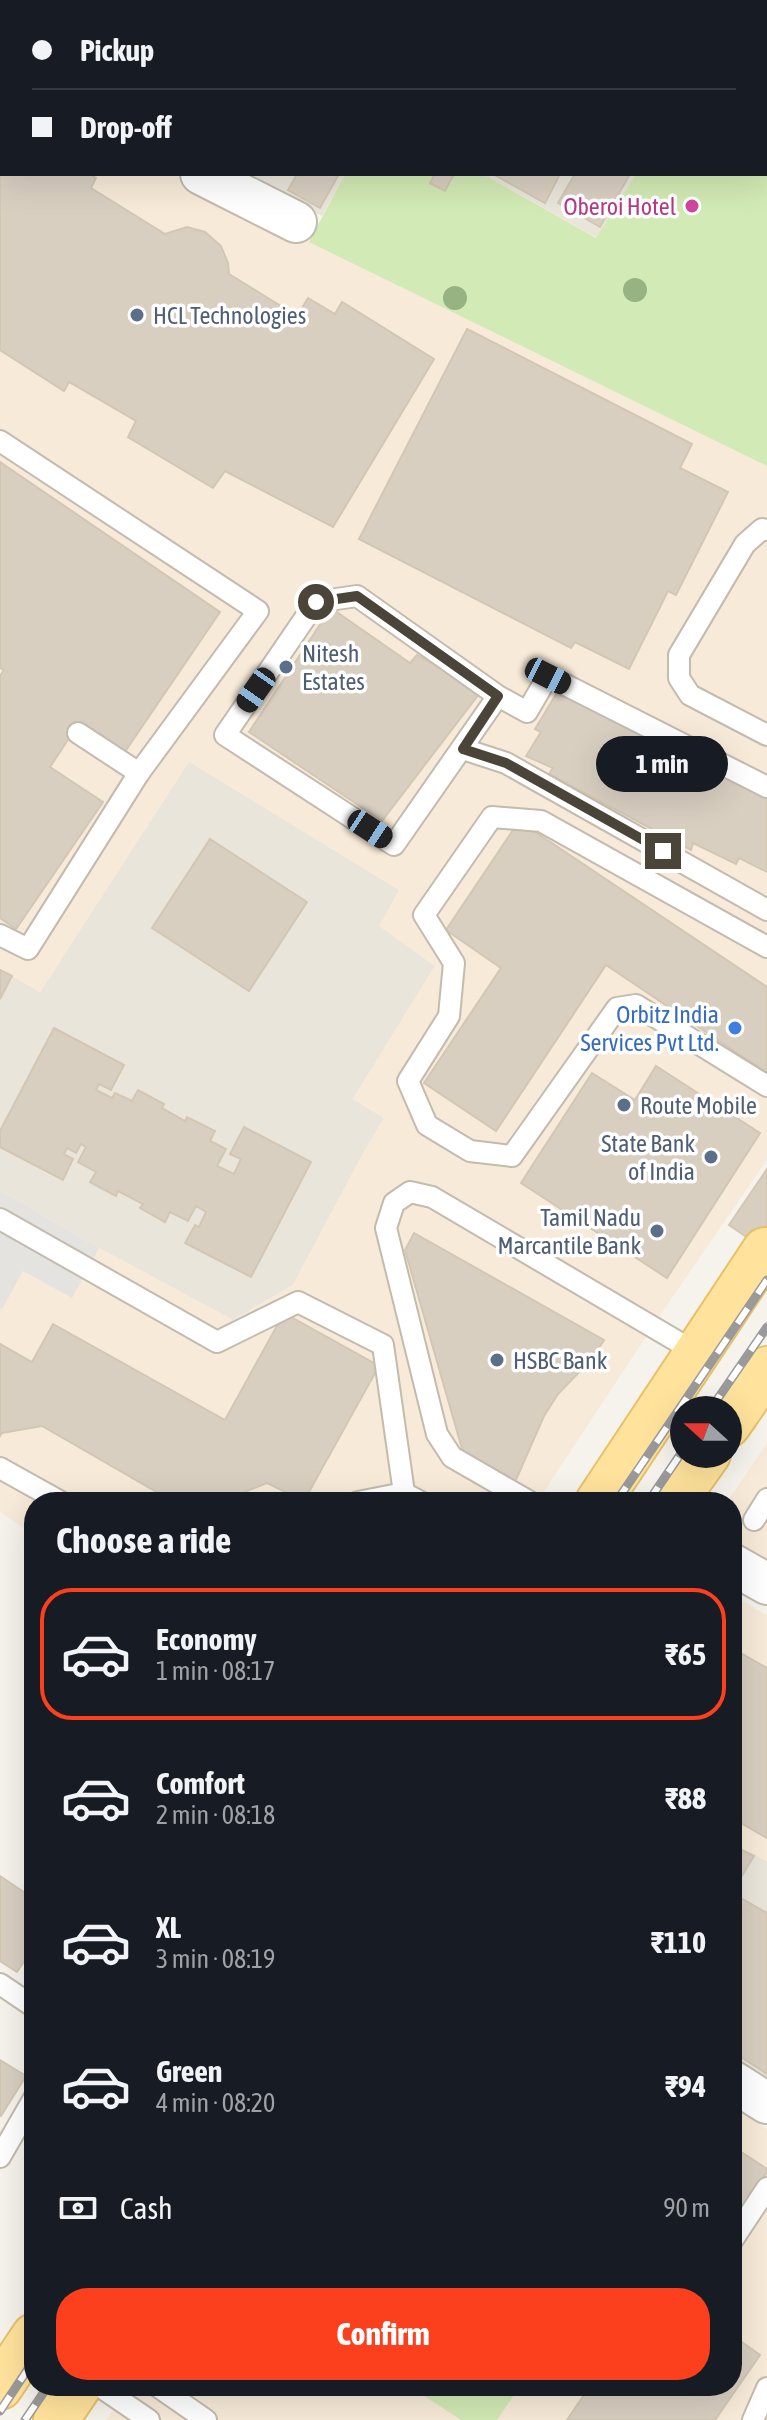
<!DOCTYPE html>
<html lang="en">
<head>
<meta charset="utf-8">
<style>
  body { margin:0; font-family:"Asap Condensed",sans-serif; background:#20242c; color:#f1f3f6; height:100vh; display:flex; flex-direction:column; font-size:30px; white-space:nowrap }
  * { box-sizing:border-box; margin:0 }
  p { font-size:26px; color:#9ea1a6 }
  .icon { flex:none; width:44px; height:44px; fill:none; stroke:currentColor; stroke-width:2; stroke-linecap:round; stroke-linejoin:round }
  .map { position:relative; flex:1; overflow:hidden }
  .sheet { position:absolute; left:24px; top:1492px; width:718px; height:904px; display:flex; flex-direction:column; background:#171b24; border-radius:32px; box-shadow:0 8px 32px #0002 }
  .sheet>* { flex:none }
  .hud { position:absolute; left:0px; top:0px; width:768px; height:176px; box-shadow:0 8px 32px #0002; display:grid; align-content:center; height:176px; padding:0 32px; background:#171b24 }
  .needle { width:52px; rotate:291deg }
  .buttons { position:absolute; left:670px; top:1396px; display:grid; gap:16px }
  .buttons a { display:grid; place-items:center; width:72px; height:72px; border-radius:50%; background:#171b24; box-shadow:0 8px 32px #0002; font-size:40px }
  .end { position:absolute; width:36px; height:36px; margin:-18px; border:10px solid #4b4439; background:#fff; box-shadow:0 0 0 4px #fff }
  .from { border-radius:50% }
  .bubble { position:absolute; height:56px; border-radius:28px; background:#171b24; box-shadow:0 8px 32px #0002; font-size:26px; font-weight:700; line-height:56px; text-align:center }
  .car { position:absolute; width:24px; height:48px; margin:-24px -12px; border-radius:10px; box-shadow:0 0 6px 2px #0007; background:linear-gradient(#222 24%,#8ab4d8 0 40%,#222 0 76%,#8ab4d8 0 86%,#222 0) }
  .hud b { display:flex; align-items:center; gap:28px; height:76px; font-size:30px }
  .hud b+b { border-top:2px solid #363941 }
  .hud i { width:20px; height:20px; background:#f1f3f6 }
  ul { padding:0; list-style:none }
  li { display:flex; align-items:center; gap:24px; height:132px; margin:0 16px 12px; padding:0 16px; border:4px solid transparent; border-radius:32px }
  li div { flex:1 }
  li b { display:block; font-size:30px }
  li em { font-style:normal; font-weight:700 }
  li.selected { border-color:#fc3f1d }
  li>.icon { width:72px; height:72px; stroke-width:1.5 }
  h2 { padding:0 32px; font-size:36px; line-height:96px }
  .pay { display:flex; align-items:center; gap:20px; height:88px; padding:0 32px; font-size:30px }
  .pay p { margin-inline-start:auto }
  .button { display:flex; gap:16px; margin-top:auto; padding:16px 32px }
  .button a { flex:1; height:92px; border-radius:32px; background:#fc3f1d; color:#fff; font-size:32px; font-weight:700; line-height:92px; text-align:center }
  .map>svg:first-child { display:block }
  .residential { fill:#eae5da }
  .commercial { fill:#f7ead8 }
  .green { fill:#d2eab5 }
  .parking { fill:#e5e3e0 }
  .building { fill:#d8cfc1; stroke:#d3c7b4; stroke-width:2 }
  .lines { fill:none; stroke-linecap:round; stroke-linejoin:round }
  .lane-casing { stroke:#c2bbae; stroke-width:24 }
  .street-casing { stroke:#c2bbae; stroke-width:44 }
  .primary-casing { stroke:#e6c16a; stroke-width:48 }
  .lane { stroke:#fff; stroke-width:20 }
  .street { stroke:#fff; stroke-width:40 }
  .primary { stroke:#ffe39c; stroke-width:44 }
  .rail-casing { stroke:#9a9a9a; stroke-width:9 }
  .rail { stroke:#fff; stroke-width:6; stroke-dasharray:18; stroke-linecap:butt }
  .tree { fill:#97b381 }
  .route { stroke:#4b4439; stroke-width:10 }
  .hotel-dot { fill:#d1479c; stroke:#fff; stroke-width:3 }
  .service-dot { fill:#5c6f8a; stroke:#fff; stroke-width:3 }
  .shop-dot { fill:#3f7fe0; stroke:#fff; stroke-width:3 }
  .labels { text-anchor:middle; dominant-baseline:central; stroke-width:7; stroke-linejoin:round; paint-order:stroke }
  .hotel-label { font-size:24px; fill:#b23c85; stroke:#fff; text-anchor:end }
  .service-label { font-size:24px; fill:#4e5e75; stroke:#fff; text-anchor:start }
  .shop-label { font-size:24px; fill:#366cbe; stroke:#fff; text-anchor:end }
</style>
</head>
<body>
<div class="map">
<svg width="767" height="2420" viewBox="0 0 767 2420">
  <rect width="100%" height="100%" fill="#f6f3ec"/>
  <g class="residential">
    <path d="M37 0H436L435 2H36Z"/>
    <path d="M234 174H345L322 216Z"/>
    <path d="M483 174H636L597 238Z"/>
    <path d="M189 761 399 890 380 926 435 966 353 1099 384 1118 360 1159 293 1285 233 1320 99 1248 0 1190V969L40 992Z"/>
    <path d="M732 1843 767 1861V2080L732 2059Z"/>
  </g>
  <g class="commercial">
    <path d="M741 0H767V1160L667 1305 537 1502H34V1535L0 1512V1190L99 1248 233 1320 293 1285 360 1159 384 1118 353 1099 435 966 379 926 399 890 189 762 40 992 0 969V89L2 90V174H172L535 351 636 174H766V2H740Z"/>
    <path d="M767 1443V1563L732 1543V1502H727Z"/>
    <path d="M732 1595 767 1615V1861L732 1843Z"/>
    <path d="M732 2107 767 2129V2420H106L130 2386H732Z"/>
  </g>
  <g class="green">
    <path d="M741 0H767V466L309 242 345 174H483L596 238 636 174H766V2H740Z"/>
    <path d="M409 2386H520L497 2420H461Z"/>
  </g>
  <path class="parking" d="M0 1190 99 1248 72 1298 23 1271 2 1309 0 1308Z"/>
  <g class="building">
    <path d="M190 0H264L263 2H189Z"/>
    <path d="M370 0H428L427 2H369Z"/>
    <path d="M596 0H671L670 2H600Z"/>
    <path d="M0 155 2 156V174H89L96 178 91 188 165 234 187 227 205 232 221 246 228 263 229 274 297 316 308 298 335 314 342 302 434 359 333 527 225 471 213 488 128 437 136 421 69 382 64 391 0 350Z"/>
    <path d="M297 174H339L320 208 288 190Z"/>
    <path d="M435 174H454L445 191 430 183Z"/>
    <path d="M493 174H560L545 203Z"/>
    <path d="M575 174H630L600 227 558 203Z"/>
    <path d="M467 329 692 444 680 468 728 492 676 595 668 591 629 669 575 642 571 648 359 539Z"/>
    <path d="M0 462 220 612 124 753 79 723 50 767 103 802 16 929 0 918V676L4 670 0 668Z"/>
    <path d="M331 608 410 663 417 655 482 690 382 821 249 732Z"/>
    <path d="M558 691 767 797V872L739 858 736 864 693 843 691 850 549 774 553 768 526 756 541 732 535 729Z"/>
    <path d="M519 821 767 987V1073L606 965 496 1131 424 1083 501 968 446 930Z"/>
    <path d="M210 839 307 902 249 991 152 928Z"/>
    <path d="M0 970 12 976 0 999Z"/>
    <path d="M54 1028 124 1065 111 1090 99 1084 96 1090 112 1098 115 1093 132 1101 138 1090 164 1104 162 1108 185 1121 187 1117 215 1131 210 1141 226 1149 217 1166 234 1174 241 1159 230 1154 244 1127 311 1162 251 1277 185 1243 195 1225 199 1227 206 1212 196 1206 188 1221 170 1212 165 1222 140 1208 143 1204 118 1191 116 1196 90 1182 96 1172 78 1162 86 1147 81 1144 76 1153 67 1148 64 1154 73 1159 63 1180 0 1147V1131Z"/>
    <path d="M656 1066 760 1133 667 1278 521 1183 592 1073 635 1100Z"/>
    <path d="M767 1169V1251L729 1225Z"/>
    <path d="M414 1233 604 1340 590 1361 558 1394 544 1416 515 1482 463 1452 405 1250Z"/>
    <path d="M284 1313 379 1366 304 1501 267 1483 220 1502H174L42 1426 2 1433 0 1436V1344L32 1362 53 1324 225 1420Z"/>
    <path d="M732 1648 767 1668V1838L732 1818Z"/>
    <path d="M732 1845 754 1856 732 1892Z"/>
    <path d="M0 1876 34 1899V1947L17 1972 0 1961Z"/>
    <path d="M732 1893 767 1913V2074L732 2051V1930L742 1912 732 1906Z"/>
    <path d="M0 2060 26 2076 1 2116 0 2115Z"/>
    <path d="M732 2146 767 2169V2172L732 2223Z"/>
    <path d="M732 2335 760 2355 715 2420H567L590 2386H732Z"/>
  </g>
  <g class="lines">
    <g class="lane-casing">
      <g id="lane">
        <path d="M0 441 258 611 139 773 28 949 0 935"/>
        <path d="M767 530 762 529 745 544 679 655V678L690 695 767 735"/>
        <path d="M498 696 394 845 225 735 316 602 357 596 498 696 527 712 548 676 767 787"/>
        <path d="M78 733 139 773"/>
        <path d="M463 749 506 763 767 910"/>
        <path d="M767 947 541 821 492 817 424 915 454 963 449 1016 408 1081 427 1125 470 1151 512 1156 617 1008 636 1005 767 1086"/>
        <path d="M0 1219 217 1342 298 1302 383 1345 404 1493"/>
        <path d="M0 1468 61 1502"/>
        <path d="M358 1502 404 1493 421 1502"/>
        <path d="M530 1502 452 1457 437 1434 386 1228 394 1203 410 1192 432 1197 697 1353"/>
        <path d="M754 1520 767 1499"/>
        <path d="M0 1984 34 2007"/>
        <path d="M0 2157 34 2098"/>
        <path d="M732 2241 767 2188"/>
        <path d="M99 2386 149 2420"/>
        <path d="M157 2386 206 2420"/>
        <path d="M753 2420 767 2388"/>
      </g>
    </g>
    <g class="street-casing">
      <g id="street">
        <path d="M534 0 538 2"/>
        <path d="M446 2 447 0"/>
        <path d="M0 73 2 74"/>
        <path d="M201 174 296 222"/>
        <path d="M732 1564 767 1584"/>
        <path d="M732 2081 767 2103"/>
      </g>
    </g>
    <g class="primary-casing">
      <g id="primary">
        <path d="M728 1425 767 1369"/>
        <path d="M598 1502 765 1250"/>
        <path d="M674 1502 708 1454"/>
        <path d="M0 2387 34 2336"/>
        <path d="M56 2420 79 2386"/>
      </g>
    </g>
    <use href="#lane" class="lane"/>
    <use href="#street" class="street"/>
    <use href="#primary" class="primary"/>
    <g class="rail-casing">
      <g id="rail">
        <path d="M710 1410 767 1327"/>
        <path d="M616 1502 767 1280"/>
        <path d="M648 1502 684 1449"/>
        <path d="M0 2411 34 2360"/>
        <path d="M25 2420 48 2386"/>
      </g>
    </g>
    <use href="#rail" class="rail"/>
  </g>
  <g class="tree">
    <circle cx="635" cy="290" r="12"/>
    <circle cx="455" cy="298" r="12"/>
  </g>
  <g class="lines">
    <path class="route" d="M316 602 357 596 498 696 463 749 506 763 663 851"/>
  </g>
  <circle class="hotel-dot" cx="692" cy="206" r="8"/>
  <g class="service-dot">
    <circle cx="137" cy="315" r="8"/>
    <circle cx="286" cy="667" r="8"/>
    <circle cx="624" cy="1105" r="8"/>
    <circle cx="711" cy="1157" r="8"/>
    <circle cx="657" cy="1231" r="8"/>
    <circle cx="497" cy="1360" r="8"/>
  </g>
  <circle class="shop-dot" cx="735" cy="1028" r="8"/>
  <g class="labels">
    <g class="hotel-label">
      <text x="676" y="206">Oberoi Hotel</text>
    </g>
    <g class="service-label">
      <text x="153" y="315">HCL Technologies</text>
      <text x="302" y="653">Nitesh<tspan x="302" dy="28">Estates</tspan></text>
      <text x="640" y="1105">Route Mobile</text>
      <text x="695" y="1143" text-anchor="end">State Bank<tspan x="695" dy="28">of India</tspan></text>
      <text x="641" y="1217" text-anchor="end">Tamil Nadu<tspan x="641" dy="28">Marcantile Bank</tspan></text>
      <text x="513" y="1360">HSBC Bank</text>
    </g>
    <g class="shop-label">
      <text x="719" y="1014">Orbitz India<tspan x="719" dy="28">Services Pvt Ltd.</tspan></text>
    </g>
  </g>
</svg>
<div class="buttons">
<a><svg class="needle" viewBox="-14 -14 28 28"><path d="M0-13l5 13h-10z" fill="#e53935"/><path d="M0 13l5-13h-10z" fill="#9ea1a6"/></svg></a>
</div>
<i class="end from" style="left:316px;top:602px"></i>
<i class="end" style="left:663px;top:851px"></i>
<div class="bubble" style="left:596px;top:736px;width:132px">1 min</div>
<i class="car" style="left:548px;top:676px;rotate:117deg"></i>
<i class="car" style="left:256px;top:690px;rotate:215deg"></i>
<i class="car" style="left:370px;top:829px;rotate:123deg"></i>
<div class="hud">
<b><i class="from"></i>Pickup</b>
<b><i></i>Drop-off</b>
</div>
<section class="sheet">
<h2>Choose a ride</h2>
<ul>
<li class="selected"><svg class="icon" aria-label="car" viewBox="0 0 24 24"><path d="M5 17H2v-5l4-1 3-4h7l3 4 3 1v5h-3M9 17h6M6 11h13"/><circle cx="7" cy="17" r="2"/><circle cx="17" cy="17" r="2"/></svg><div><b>Economy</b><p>1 min · 08:17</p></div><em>₹65</em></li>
<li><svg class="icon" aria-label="car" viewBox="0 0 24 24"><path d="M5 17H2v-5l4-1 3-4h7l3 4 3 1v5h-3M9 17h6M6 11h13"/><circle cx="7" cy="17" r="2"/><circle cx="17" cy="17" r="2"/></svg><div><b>Comfort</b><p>2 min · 08:18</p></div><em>₹88</em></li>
<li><svg class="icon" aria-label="car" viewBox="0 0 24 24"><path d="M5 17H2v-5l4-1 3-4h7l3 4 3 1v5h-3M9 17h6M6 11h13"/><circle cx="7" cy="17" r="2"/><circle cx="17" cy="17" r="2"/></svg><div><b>XL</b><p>3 min · 08:19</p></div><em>₹110</em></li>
<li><svg class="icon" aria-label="car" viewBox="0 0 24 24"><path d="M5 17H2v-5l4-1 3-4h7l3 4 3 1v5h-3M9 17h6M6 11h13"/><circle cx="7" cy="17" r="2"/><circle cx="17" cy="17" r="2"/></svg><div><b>Green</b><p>4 min · 08:20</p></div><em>₹94</em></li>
</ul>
<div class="pay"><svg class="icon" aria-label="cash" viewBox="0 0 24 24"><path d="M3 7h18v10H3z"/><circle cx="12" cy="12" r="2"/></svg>Cash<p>90 m</p></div>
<div class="button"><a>Confirm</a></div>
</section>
</div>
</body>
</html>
